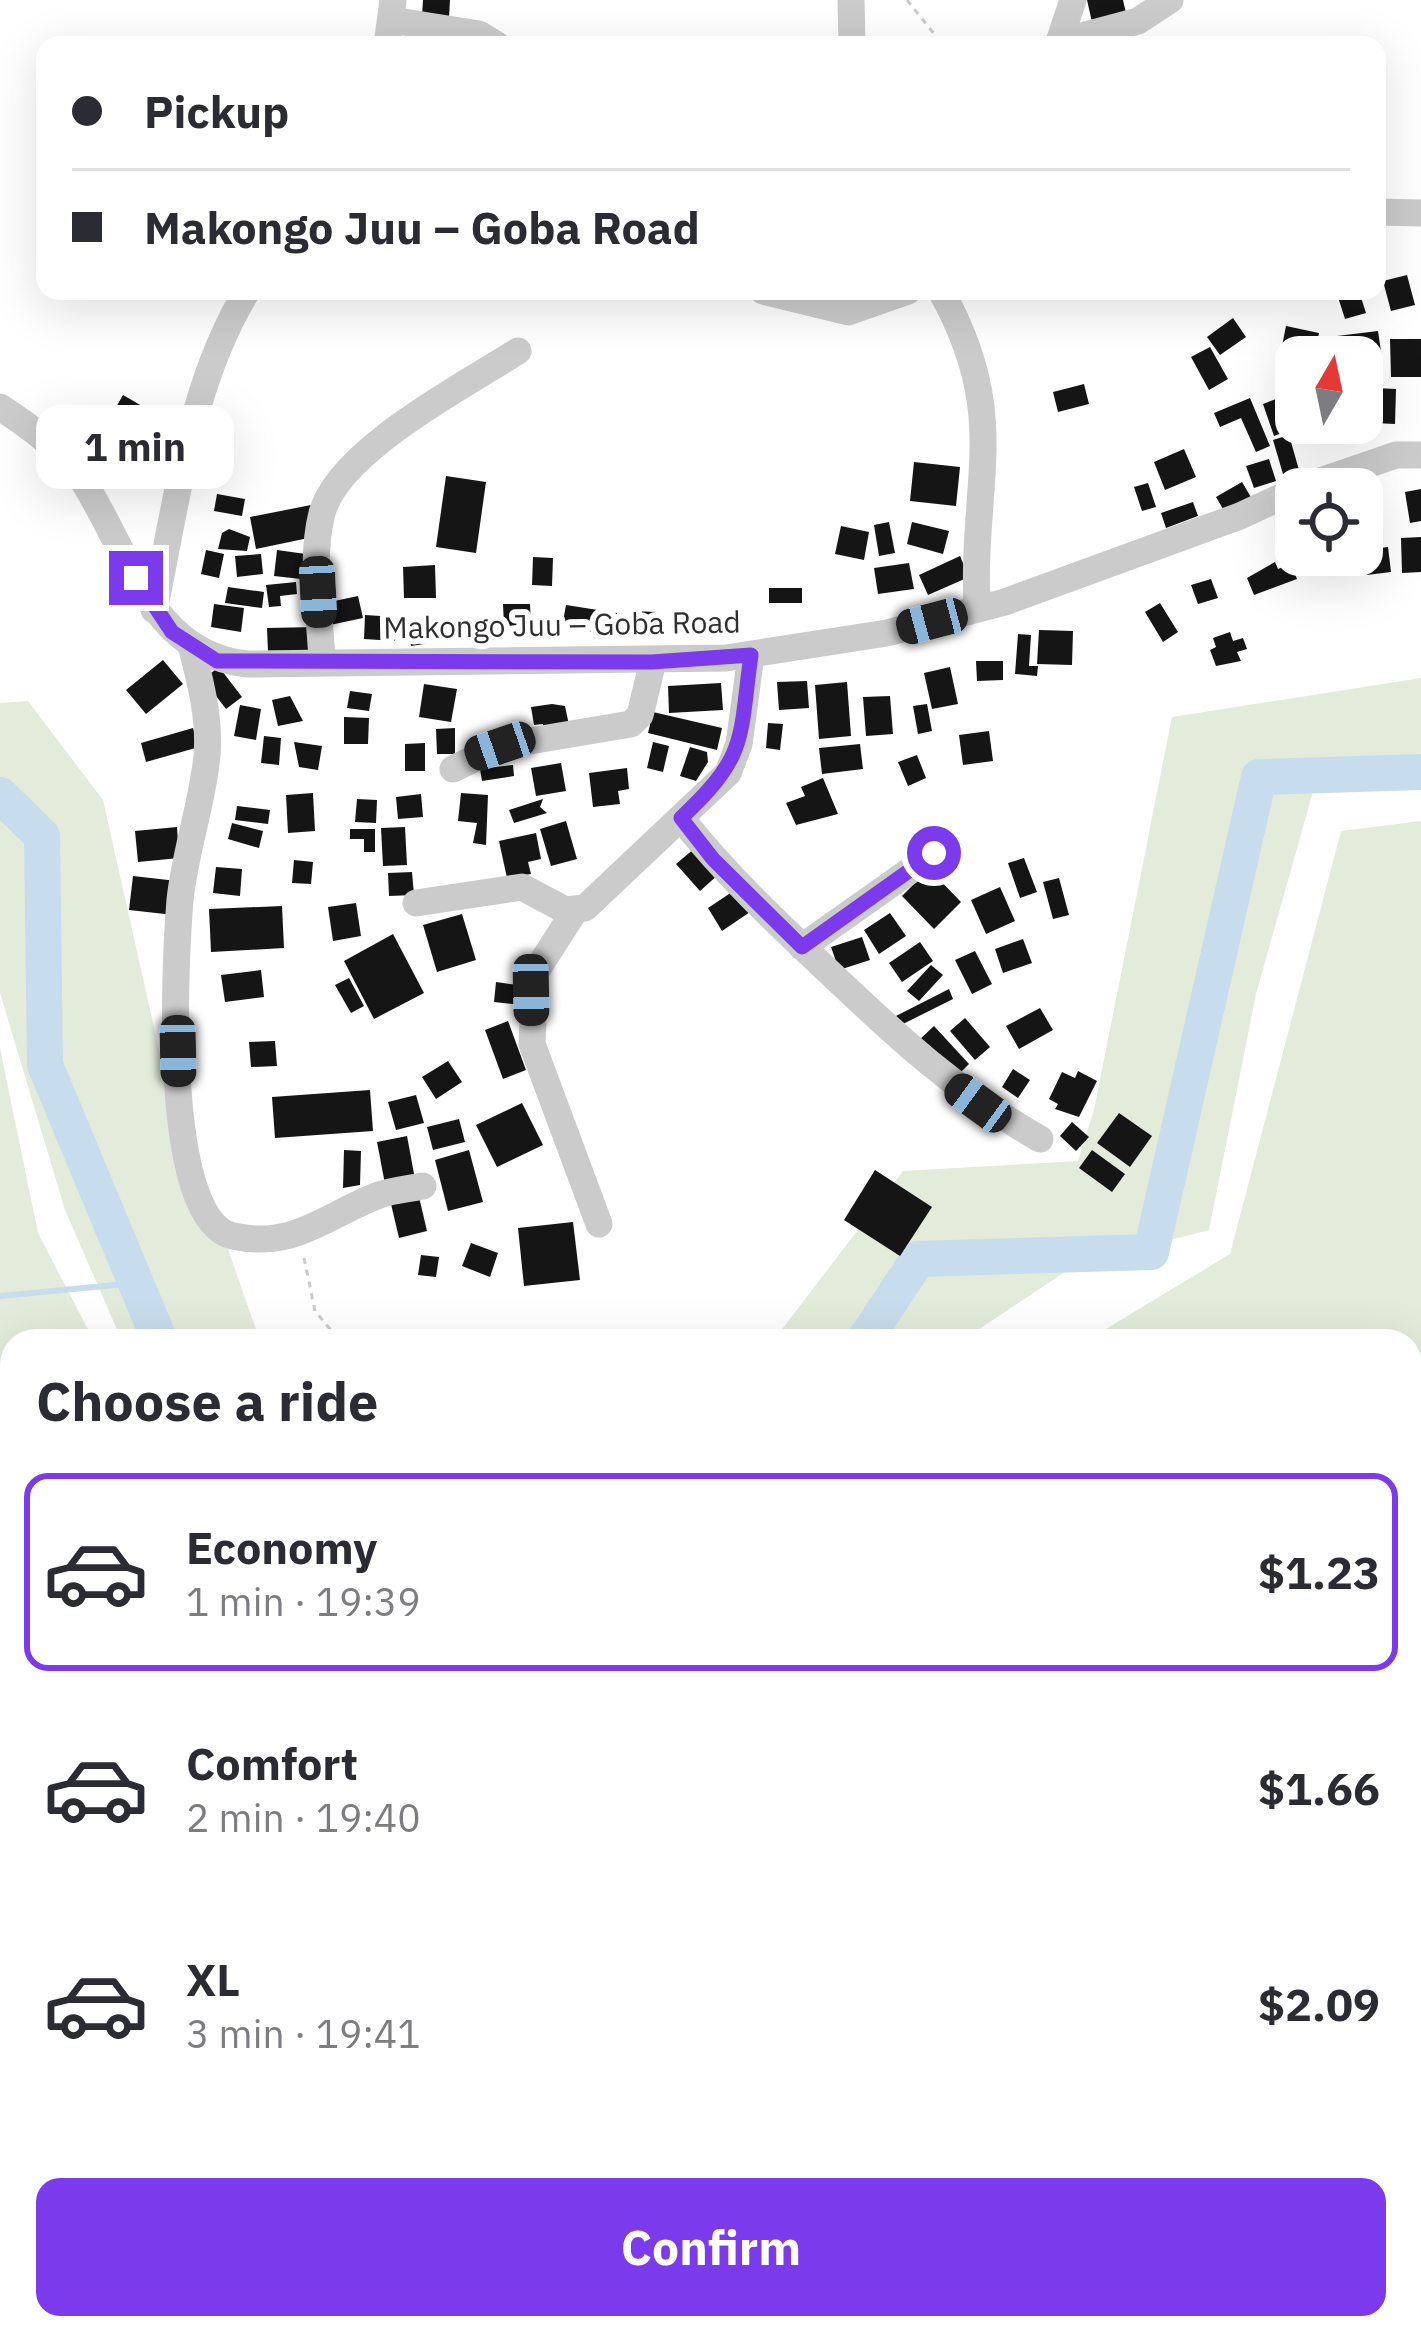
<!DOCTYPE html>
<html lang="en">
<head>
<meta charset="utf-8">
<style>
  body { margin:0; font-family:"IBM Plex Sans",sans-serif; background:#f7f7f7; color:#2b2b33; height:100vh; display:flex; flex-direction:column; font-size:45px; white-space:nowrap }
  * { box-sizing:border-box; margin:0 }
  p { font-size:39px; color:#7c7c81 }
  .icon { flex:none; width:66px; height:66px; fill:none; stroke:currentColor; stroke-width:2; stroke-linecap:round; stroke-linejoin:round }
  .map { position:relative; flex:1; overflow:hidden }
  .drawer { position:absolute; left:0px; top:1329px; width:1422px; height:1011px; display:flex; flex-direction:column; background:#fff; border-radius:36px 36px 0 0; box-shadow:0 12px 48px #0002 }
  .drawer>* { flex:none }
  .guide { position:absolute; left:36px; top:36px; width:1350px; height:264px; border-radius:24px; box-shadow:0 12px 48px #0002; display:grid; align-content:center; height:264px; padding:0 36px; background:#fff }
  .needle { width:78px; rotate:9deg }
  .tools { position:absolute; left:1275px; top:336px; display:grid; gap:24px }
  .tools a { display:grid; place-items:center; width:108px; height:108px; border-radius:24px; background:#fff; box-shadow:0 12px 48px #0002; font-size:60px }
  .end { position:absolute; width:54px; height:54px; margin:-27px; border:15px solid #7c3aed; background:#fff; box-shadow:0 0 0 6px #fff }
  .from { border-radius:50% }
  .bubble { position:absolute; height:84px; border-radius:24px; background:#fff; box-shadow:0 12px 48px #0002; font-size:39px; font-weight:800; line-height:84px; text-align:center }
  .car { position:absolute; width:36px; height:72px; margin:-36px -18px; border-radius:15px; box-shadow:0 0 9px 3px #0007; background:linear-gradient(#222 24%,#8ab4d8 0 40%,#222 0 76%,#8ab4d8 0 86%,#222 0) }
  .guide b { display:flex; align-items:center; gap:42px; height:114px; font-size:45px }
  .guide b+b { border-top:3px solid #e1e1e2 }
  .guide i { width:30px; height:30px; background:#2b2b33 }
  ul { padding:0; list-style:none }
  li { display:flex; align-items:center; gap:36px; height:198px; margin:0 24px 18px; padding:0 12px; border:6px solid transparent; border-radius:24px }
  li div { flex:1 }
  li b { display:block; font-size:45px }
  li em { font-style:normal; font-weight:800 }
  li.active { border-color:#7c3aed }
  li>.icon { width:108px; height:108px; stroke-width:1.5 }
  h2 { padding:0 36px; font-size:54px; line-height:144px }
  .primary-button { display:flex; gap:24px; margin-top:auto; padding:24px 36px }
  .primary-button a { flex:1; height:138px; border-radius:24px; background:#7c3aed; color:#fff; font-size:48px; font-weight:800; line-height:138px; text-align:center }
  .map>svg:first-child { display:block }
  .green { fill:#e3ecdb }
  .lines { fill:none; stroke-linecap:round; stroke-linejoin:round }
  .stream { stroke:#c7dcec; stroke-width:6 }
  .river { stroke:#c7dcec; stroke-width:36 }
  .building { fill:#151515 }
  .path { stroke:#cbcbcb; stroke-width:3; stroke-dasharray:6 6; stroke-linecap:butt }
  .minor { stroke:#cbcbcb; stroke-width:27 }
  .route { stroke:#7c3aed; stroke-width:15 }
  .labels { text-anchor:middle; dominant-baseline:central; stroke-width:12; stroke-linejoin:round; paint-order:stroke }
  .street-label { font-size:30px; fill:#2e2e2e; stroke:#fff }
</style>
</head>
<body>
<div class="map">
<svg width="1421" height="2338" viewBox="0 0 1421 2338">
  <rect width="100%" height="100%" fill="#fff"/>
  <g class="green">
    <path d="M1421 678V784L1314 788 1256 994 1209 1230 1077 1264 961 1341H773L903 1171 1078 1161 1094 1110 1172 717Z"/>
    <path d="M28 701 103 800 160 1054 260 1341H122L65 1210 0 993V703Z"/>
    <path d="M1421 821V2338H0V1048L38 1233 94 1341H12V2328H1410V1341H1086L1230 1254 1341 831Z"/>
  </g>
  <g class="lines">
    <path class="stream" d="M0 1296 136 1283"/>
    <g class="river">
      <path d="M0 795 42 836 45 1065 160 1341"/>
      <path d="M864 1341 918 1259 1151 1252 1259 777 1421 772"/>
    </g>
  </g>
  <g class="building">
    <path d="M423 0H450L449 17 422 16Z"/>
    <path d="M1087 0H1123L1126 13 1092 22Z"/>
    <path d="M1407 275 1415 305 1391 311 1383 281Z"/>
    <path d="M1359 291 1366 313 1345 319 1338 297Z"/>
    <path d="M1233 318 1246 337 1220 355 1207 337Z"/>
    <path d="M1286 326 1319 333 1314 357 1280 356Z"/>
    <path d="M1378 331 1382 358 1340 357 1337 336Z"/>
    <path d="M1390 339H1421V377H1391Z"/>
    <path d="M1210 347 1228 379 1209 390 1191 357Z"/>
    <path d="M1084 384 1089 404 1058 412 1053 392Z"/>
    <path d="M1296 385V417L1287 420 1278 390Z"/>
    <path d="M1375 388 1396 389 1395 424 1374 423Z"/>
    <path d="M123 395 180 428 154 472 98 439Z"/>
    <path d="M1250 398 1270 446 1256 452 1241 418 1220 427 1214 413Z"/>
    <path d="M1276 399 1287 431 1274 436 1263 404Z"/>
    <path d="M1289 435 1299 470 1283 474 1273 440Z"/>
    <path d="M1184 449 1196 477 1165 490 1154 462Z"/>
    <path d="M1269 459 1276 481 1254 488 1246 466Z"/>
    <path d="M914 462 960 467 956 506 910 501Z"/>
    <path d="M446 476 486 482 476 553 436 547Z"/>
    <path d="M1242 482 1252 499 1226 514 1216 497Z"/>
    <path d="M1148 483 1156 507 1142 511 1134 487Z"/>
    <path d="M1421 489V521L1410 523 1405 492Z"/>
    <path d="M217 494 245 499 242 516 214 511Z"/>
    <path d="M1193 502 1198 516 1166 528 1161 513Z"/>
    <path d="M311 505 318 536 256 549 250 517Z"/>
    <path d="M889 522 895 553 879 556 874 525Z"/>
    <path d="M912 522 949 531 943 554 907 544Z"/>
    <path d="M841 526 869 532 864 560 835 554Z"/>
    <path d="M229 529 250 537 247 551 218 549 222 533Z"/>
    <path d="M1421 537V572L1402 573 1401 538Z"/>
    <path d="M1388 547 1391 572 1367 575 1364 550Z"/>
    <path d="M206 550 224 554 219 578 201 574Z"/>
    <path d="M277 550 313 555 310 580 274 576Z"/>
    <path d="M261 554 263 574 237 577 235 556Z"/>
    <path d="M960 556 969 577 928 595 919 575Z"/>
    <path d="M533 557 553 558 552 586 532 585Z"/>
    <path d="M1275 562 1278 569 1291 564 1297 579 1254 595 1247 578Z"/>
    <path d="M909 563 914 589 878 594 874 568Z"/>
    <path d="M435 565 436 598H404L403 567Z"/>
    <path d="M1211 579 1218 598 1198 604 1191 585Z"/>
    <path d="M296 582 297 594 280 596 281 606 269 607 266 585Z"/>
    <path d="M228 587 264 592 262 608 225 603Z"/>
    <rect x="769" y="588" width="33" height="15"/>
    <path d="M358 596 363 618 330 625 325 603Z"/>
    <path d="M1160 603 1178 632 1163 642 1145 612Z"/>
    <path d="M214 604 244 608 241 632 211 627Z"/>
    <path d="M503 604H530L531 625 504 626Z"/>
    <path d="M566 605 617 613 613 635 562 627Z"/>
    <path d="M632 611 657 612 656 635 631 634Z"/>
    <path d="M365 615 396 617 395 641 364 639Z"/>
    <path d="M426 622 430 643 411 646 407 625Z"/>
    <path d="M315 627V651L268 652 267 628Z"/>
    <path d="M1039 630 1073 631 1072 665 1037 664Z"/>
    <path d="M1230 632 1233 641 1243 638 1247 649 1237 652 1241 661 1216 666 1210 650 1216 647 1213 638Z"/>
    <path d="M1018 634 1031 635 1029 666H1038L1037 676 1015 674Z"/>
    <path d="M163 660 183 684 146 714 126 690Z"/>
    <path d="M976 661H1003V680L977 681Z"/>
    <path d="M219 667 242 697 226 709 203 679Z"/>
    <path d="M950 667 958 704 932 709 924 673Z"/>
    <path d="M807 681 809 708 779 710 777 682Z"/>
    <path d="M847 682 851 736 819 739 815 685Z"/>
    <path d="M721 683 723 710 669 713 668 686Z"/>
    <path d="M424 684 457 689 451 722 419 717Z"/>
    <path d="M350 691 372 694 369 711 347 708Z"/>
    <path d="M290 696 303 721 278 726 272 700Z"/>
    <path d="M890 696 893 734 866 736 863 697Z"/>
    <path d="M552 704 565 706 569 725 544 730 543 724 534 725 531 707Z"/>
    <path d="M927 704 932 731 918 734 913 706Z"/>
    <path d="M240 705 261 709 256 740 234 736Z"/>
    <path d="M653 712 722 728 717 750 648 733Z"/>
    <path d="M344 717 369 718 368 744H344Z"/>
    <path d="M768 723 783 724 780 750 766 748Z"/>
    <path d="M193 728 199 747 146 762 141 743Z"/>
    <path d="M455 728V754H437L436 729Z"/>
    <path d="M989 731 993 761 963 765 959 735Z"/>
    <path d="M264 736 281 738 279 765 261 763Z"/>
    <path d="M294 742 322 746 318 770 299 767Z"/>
    <path d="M653 742 669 746 663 772 647 768Z"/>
    <path d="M425 743V771H405V744Z"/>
    <path d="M860 744 863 769 822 774 819 748Z"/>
    <path d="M690 747 707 752 708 762 696 781 680 776Z"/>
    <path d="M917 755 926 778 908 786 898 762Z"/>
    <path d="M561 763 566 791 536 796 531 768Z"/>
    <path d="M513 765 514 776 482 781 480 769Z"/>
    <path d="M627 768 629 789 618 791 620 804 593 807 589 773Z"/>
    <path d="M823 778 838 814 796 825 786 803 805 796 801 787Z"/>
    <path d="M313 793 315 831 288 833 286 795Z"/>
    <path d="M461 793 488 795 486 845 473 843 477 823 458 821Z"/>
    <path d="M421 794 423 817 398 819 396 797Z"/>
    <path d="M357 799 377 800 376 823 355 822Z"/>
    <path d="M543 799 540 807 547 813 514 823 509 810Z"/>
    <path d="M237 806 270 810 268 824 235 820Z"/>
    <path d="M566 821 577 859 551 866 540 829Z"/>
    <path d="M232 823 263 831 259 848 228 839Z"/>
    <path d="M177 827 179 858 138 862 135 831Z"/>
    <path d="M405 827 407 865 383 866 381 828Z"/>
    <path d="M350 829H375V852H364V839H350Z"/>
    <path d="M536 833 541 859 528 862 531 874 507 878 499 841Z"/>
    <path d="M695 848 719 874 700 891 676 864Z"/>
    <path d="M1024 858 1037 892 1020 898 1008 863Z"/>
    <path d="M294 860 313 862 311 884 292 883Z"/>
    <path d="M216 867 242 869 240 896 213 893Z"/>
    <path d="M929 869 961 902 934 929 902 896Z"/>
    <path d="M412 872 414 895 389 896 388 873Z"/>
    <path d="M133 876 177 881 174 915 129 910Z"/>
    <path d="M1059 878 1069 915 1053 919 1043 882Z"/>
    <path d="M1000 887 1015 921 986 934 971 900Z"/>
    <path d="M738 888 753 910 722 931 708 908Z"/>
    <path d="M356 903 361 936 333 941 328 907Z"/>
    <path d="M282 906 284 948 211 952 209 909Z"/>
    <path d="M890 913 906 936 879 954 864 930Z"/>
    <path d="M462 914 476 960 437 972 423 925Z"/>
    <path d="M393 934 424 993 374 1019 344 961Z"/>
    <path d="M862 937 870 960 839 970 831 947Z"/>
    <path d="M1023 939 1032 963 1003 973 995 949Z"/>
    <path d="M920 942 933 961 902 982 889 963Z"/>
    <path d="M975 951 992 984 972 994 955 960Z"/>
    <path d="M931 965 943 975 919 1001 907 991Z"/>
    <path d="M261 970 264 997 225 1002 221 975Z"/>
    <path d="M349 978 364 1006 351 1013 335 985Z"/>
    <path d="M496 982 525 986 523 1005 494 1002Z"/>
    <path d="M949 989 953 999 901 1025 896 1016Z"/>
    <path d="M1040 1008 1053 1030 1019 1049 1006 1026Z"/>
    <path d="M965 1018 990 1047 975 1060 950 1031Z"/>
    <path d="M508 1021 526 1070 503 1079 485 1030Z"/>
    <path d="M934 1026 969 1064 954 1079 918 1041Z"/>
    <path d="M275 1041 277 1066 251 1067 249 1042Z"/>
    <path d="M448 1061 462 1082 436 1099 422 1077Z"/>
    <path d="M1013 1069 1030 1080 1018 1098 1002 1087Z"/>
    <path d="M1078 1071 1097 1081 1079 1117 1055 1109 1058 1104 1049 1099 1062 1072 1075 1078Z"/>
    <path d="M370 1090 373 1131 275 1138 272 1097Z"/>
    <path d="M416 1095 424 1123 396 1130 388 1102Z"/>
    <path d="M522 1103 543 1145 497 1167 476 1125Z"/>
    <path d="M1119 1113 1152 1136 1130 1167 1097 1143Z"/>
    <path d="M459 1119 465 1142 433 1150 427 1127Z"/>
    <path d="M1072 1122 1089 1137 1076 1151 1060 1136Z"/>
    <path d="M407 1136 415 1179 385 1184 377 1142Z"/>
    <path d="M344 1150 361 1151 360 1185 343 1188Z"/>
    <path d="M469 1150 483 1202 448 1211 435 1160Z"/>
    <path d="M1092 1150 1125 1174 1112 1192 1079 1168Z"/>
    <path d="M875 1170 932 1207 900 1256 844 1220Z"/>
    <path d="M419 1197 427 1231 399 1238 391 1204Z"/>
    <path d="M573 1222 580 1280 524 1286 518 1228Z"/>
    <path d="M471 1243 498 1253 490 1277 462 1266Z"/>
    <path d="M421 1255 439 1257 436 1277 418 1275Z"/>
  </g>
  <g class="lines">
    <g class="path">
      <path d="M907 0 943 45"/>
      <path d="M304 1258 315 1311 340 1341"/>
      <path d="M0 1459 12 1454"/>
    </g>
    <g class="minor">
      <path d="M851 0 852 45"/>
      <path d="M391 20 479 34 497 45"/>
      <path d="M1059 42 1138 21 1170 0"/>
      <path d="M387 45 393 0"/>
      <path d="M1058 45 1073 0"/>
      <path d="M1377 212 1421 213"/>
      <path d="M763 291 848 312 908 291"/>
      <path d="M941 291C1011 416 971 479 977 609"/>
      <path d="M0 407C31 427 62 450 83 481 129 552 150 654 247 664L726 658 887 633 1005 602 1240 516 1296 490"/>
      <path d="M1297 489 1396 455H1421"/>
      <path d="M154 610C177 503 189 386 247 291"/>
      <path d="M192 649C201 684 210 719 207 756 202 805 185 852 180 900 175 961 161 1220 233 1236 294 1250 328 1214 379 1195 393 1190 409 1189 423 1186"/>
      <path d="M322 661C320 613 310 560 322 513 339 450 464 386 518 351"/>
      <path d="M453 769 500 746 631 724 640 715 653 661"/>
      <path d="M681 818C725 874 777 923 829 972 901 1040 954 1090 1040 1139"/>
      <path d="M416 903 522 887 565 910 585 908 728 773 739 744 751 655"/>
      <path d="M574 912 535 973 532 1044 599 1224"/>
      <path d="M802 947 935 853"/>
    </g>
  </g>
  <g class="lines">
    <path class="route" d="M136 578 172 632 217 661 652 662 751 655C739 741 748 755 681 818L713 859 802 947 934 853"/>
  </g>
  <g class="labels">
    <g class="street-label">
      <text transform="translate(562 624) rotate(-1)">Makongo Juu – Goba Road</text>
    </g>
  </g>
</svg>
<div class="tools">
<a><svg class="needle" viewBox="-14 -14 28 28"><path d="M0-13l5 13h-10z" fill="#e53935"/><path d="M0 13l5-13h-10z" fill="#7c7c81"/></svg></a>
<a><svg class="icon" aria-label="locate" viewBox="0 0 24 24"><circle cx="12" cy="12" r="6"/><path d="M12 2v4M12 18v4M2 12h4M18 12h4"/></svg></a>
</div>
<i class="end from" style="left:934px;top:853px"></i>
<i class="end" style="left:136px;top:578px"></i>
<div class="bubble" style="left:36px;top:405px;width:198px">1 min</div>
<i class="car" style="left:318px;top:592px;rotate:177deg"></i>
<i class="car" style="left:932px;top:621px;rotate:255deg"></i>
<i class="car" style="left:500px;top:746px;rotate:251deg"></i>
<i class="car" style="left:531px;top:990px;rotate:179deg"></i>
<i class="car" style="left:178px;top:1051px;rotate:179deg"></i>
<i class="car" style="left:978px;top:1103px;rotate:306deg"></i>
<div class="guide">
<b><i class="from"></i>Pickup</b>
<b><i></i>Makongo Juu – Goba Road</b>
</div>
<section class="drawer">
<h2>Choose a ride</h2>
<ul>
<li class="active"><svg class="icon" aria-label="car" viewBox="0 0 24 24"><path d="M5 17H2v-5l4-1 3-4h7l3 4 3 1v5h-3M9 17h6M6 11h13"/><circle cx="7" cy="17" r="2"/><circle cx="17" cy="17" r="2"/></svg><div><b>Economy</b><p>1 min · 19:39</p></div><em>$1.23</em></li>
<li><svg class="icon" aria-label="car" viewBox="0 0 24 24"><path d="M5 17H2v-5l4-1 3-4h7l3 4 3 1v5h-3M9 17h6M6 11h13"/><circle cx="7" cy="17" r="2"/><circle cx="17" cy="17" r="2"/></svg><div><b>Comfort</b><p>2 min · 19:40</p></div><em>$1.66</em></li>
<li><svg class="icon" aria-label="car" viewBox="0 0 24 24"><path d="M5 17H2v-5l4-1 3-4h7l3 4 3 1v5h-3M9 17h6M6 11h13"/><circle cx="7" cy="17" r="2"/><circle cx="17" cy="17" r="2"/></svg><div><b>XL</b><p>3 min · 19:41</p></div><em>$2.09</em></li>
</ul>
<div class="primary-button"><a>Confirm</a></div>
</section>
</div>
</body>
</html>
